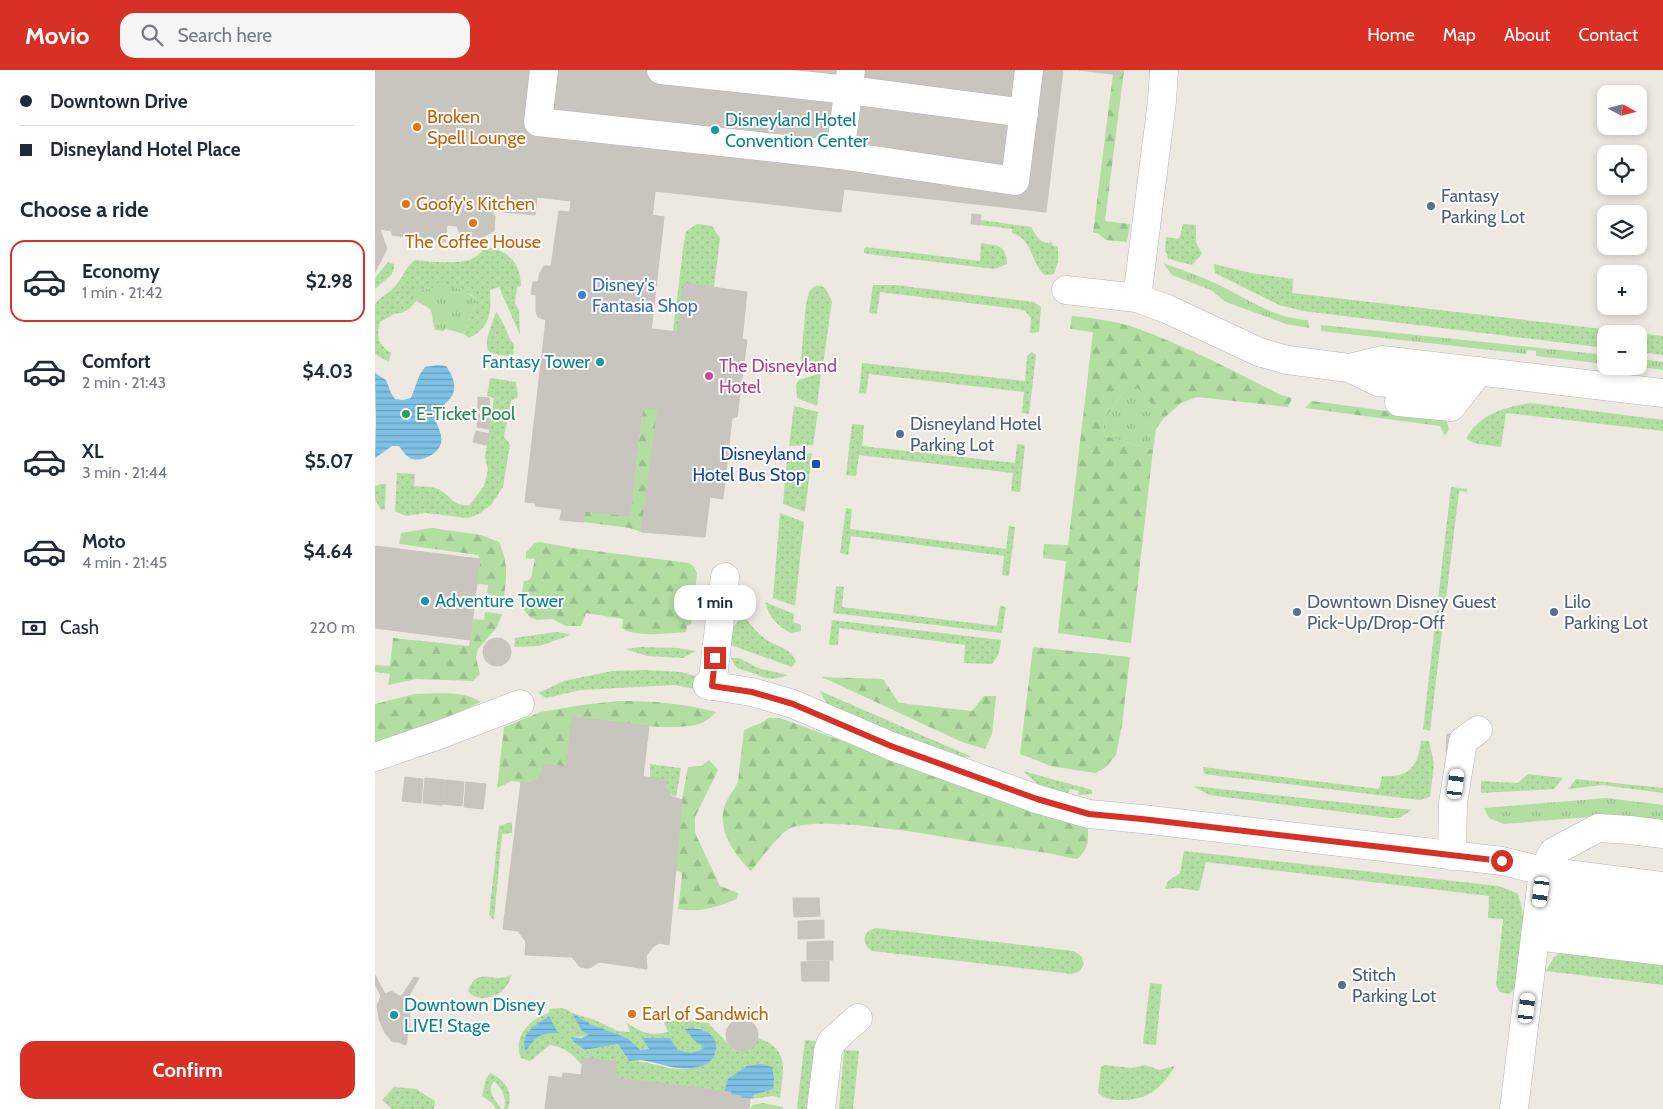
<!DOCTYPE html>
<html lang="en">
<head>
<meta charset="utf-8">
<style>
  body { margin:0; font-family:Cabin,sans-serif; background:#f6f6f7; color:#1f2937; height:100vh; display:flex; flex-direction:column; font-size:19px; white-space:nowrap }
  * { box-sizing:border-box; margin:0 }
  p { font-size:16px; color:#747a83 }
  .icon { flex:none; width:28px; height:28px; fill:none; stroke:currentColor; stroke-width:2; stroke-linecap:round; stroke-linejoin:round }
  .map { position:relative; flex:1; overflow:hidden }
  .drawer { display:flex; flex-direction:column; background:#fff; width:375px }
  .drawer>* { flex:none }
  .banner { display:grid; align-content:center; height:110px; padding:0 20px; background:#fff }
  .needle { width:32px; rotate:97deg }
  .controls { position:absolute; left:1222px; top:15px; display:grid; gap:10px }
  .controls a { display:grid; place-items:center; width:50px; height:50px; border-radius:10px; background:#fff; box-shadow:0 2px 8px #0003; font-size:25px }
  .end { position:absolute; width:22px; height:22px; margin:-11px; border:6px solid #d93025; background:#fff; box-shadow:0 0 0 2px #fff }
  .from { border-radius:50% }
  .bubble { position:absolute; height:35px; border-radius:15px; background:#fff; box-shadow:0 2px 8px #0003; font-size:16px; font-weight:700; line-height:35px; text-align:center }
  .car { position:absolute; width:15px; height:30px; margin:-15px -8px; border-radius:6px; box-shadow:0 0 4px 1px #0007; background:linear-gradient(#fff 24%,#345 0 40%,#fff 0 76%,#345 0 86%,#fff 0) }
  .banner b { display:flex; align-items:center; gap:18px; height:48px; font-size:19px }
  .banner b+b { border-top:1px solid #e0e1e3 }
  .banner i { width:12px; height:12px; background:#1f2937 }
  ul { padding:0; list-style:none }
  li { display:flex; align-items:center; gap:15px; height:82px; margin:0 10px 8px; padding:0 10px; border:2px solid transparent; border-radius:15px }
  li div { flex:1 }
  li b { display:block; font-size:19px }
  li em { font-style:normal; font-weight:700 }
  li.selected { border-color:#d93025 }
  li>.icon { width:45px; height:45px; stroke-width:1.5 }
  h2 { padding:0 20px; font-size:22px; line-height:60px }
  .pay { display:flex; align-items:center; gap:12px; height:55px; padding:0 20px; font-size:19px }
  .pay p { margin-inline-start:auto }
  .button { display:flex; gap:10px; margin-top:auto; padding:10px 20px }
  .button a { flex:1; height:58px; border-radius:15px; background:#d93025; color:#fff; font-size:20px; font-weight:700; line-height:58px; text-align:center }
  header { display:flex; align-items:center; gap:30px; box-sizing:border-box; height:70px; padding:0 25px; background:#d93025; color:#fff }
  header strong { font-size:24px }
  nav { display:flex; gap:28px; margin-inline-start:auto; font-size:18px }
  .search { width:350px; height:45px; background:#f6f6f7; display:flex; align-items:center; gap:12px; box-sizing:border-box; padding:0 18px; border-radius:15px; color:#747a83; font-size:19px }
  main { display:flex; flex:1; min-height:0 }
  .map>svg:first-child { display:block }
  .grass { fill:url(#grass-tufts) }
  .forest { fill:url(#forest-firs) }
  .garden { fill:url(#garden-dots); fill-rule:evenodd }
  .water { fill:url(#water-rules) }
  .building { fill:#c8c5bf; stroke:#c8c4ba }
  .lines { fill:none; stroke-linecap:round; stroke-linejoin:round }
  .minor-casing { stroke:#b4b5be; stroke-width:29 }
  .minor { stroke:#fff; stroke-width:28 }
  .route { stroke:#d93025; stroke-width:6 }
  .food-dot { fill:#e8710a; stroke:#fff; stroke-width:2 }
  .culture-dot { fill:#0f9aa8; stroke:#fff; stroke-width:2 }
  .service-dot { fill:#5c6f8a; stroke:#fff; stroke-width:2 }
  .shop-dot { fill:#3f7fe0; stroke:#fff; stroke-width:2 }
  .hotel-dot { fill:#d1479c; stroke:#fff; stroke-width:2 }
  .leisure-dot { fill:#2e9e5b; stroke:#fff; stroke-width:2 }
  .transit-dot { fill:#1a4fb4; stroke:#fff; stroke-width:2 }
  .labels { text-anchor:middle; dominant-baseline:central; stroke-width:4; stroke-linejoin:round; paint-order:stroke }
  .food-label { font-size:18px; fill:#c56008; stroke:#fff; text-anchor:start }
  .culture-label { font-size:18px; fill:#0d838f; stroke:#fff; text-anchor:start }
  .service-label { font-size:18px; fill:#4e5e75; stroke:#fff; text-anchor:start }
  .shop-label { font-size:18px; fill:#366cbe; stroke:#fff; text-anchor:start }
  .hotel-label { font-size:18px; fill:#b23c85; stroke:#fff; text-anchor:start }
  .leisure-label { font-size:18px; fill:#27864d; stroke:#fff; text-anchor:start }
  .transit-label { font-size:18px; fill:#164399; stroke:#fff; text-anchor:end }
</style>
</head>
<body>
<header>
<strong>Movio</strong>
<div class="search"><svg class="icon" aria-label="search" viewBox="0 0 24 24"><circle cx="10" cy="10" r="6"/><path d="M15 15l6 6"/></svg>Search here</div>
<nav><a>Home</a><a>Map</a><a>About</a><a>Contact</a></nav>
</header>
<main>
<section class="drawer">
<div class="banner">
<b><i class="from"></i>Downtown Drive</b>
<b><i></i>Disneyland Hotel Place</b>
</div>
<h2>Choose a ride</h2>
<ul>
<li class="selected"><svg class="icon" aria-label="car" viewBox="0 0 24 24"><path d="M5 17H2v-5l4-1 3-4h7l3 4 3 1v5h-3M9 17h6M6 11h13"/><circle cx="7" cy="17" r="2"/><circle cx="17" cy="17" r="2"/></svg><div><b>Economy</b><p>1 min · 21:42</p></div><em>$2.98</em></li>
<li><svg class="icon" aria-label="car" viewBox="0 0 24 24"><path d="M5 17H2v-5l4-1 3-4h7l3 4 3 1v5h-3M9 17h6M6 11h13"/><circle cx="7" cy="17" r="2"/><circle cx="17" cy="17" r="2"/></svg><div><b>Comfort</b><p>2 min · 21:43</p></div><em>$4.03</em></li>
<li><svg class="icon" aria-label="car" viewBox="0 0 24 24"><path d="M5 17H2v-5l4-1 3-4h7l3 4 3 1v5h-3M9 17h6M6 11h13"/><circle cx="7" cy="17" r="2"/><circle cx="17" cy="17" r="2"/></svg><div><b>XL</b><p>3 min · 21:44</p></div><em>$5.07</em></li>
<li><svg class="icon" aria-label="car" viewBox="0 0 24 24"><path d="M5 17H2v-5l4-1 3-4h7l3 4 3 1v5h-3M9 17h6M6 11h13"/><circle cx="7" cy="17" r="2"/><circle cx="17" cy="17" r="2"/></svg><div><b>Moto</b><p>4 min · 21:45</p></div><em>$4.64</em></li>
</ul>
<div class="pay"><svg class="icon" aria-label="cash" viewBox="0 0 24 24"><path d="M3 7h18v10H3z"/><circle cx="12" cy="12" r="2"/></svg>Cash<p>220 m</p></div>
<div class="button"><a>Confirm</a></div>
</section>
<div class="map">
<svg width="1288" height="1039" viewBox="0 0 1288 1039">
  <defs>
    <pattern id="grass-tufts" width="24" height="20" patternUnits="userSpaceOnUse" patternTransform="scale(1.25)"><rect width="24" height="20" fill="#b2dea2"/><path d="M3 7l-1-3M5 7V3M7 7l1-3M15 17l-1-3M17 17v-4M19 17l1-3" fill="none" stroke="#99bf8c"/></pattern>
    <pattern id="forest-firs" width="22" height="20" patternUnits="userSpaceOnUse" patternTransform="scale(1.25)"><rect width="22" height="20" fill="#b2dea2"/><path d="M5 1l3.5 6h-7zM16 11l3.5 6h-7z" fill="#99bf8c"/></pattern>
    <pattern id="garden-dots" width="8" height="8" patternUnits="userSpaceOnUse" patternTransform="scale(1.25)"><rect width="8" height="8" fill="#b2dea2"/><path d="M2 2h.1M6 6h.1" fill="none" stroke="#99bf8c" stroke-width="1.8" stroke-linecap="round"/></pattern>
    <pattern id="water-rules" width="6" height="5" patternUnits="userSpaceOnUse" patternTransform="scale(1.25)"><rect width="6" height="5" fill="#7ec1e4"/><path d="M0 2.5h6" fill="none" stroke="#679db9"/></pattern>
  </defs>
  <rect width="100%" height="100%" fill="#ede8e0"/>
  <g class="grass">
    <path d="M788 193C807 200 828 207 846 216 875 230 900 249 933 250L934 258 911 254 851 232 836 220 797 205Z"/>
    <path d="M69 216 86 218 101 229C100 242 92 251 89 264L71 259 68 261 60 260C54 240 63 242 41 231L40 221Z"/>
    <path d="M946 255 1231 285V294L1161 286V281L1152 280 1151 284 946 261Z"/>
    <path d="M1264 289 1288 292V300L1256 296H1264Z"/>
    <path d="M764 317 789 348 781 359 778 380 730 366 728 351 749 322Z"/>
    <path d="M1231 728 1288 735V752L1225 746 1129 754 1114 748 1109 738Z"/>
  </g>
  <g class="forest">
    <path d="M745 0H749L730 151 755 154 752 172 731 170 722 163H718L738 4 745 5Z"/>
    <path d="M697 246C718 248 741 251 761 258 811 276 859 301 906 325L917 328 913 337 823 327 806 333 789 348 763 318 749 322 728 351 730 366 778 380 756 573 683 563 691 491 668 488 669 474 693 475 718 262 695 259Z"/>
    <path d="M937 331 1071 349 1074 359 1070 366 1065 356 930 338Z"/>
    <path d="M268 337 283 338 266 462 255 458 208 452 210 441 255 446Z"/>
    <path d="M56 458 106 465 124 472C133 493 132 505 129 527L112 524 113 515 102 514 105 489 103 485 24 474 26 463Z"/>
    <path d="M165 472 197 478 314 493 319 497 322 503 316 554 312 555 311 562C296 563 259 568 247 558L248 549 211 543 206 556H191L177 549 162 550 155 547 149 540 147 522 149 511H152L156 508 160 489 151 488V483L159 473Z"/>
    <path d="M110 542 127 544 122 557 103 579 101 588 105 604 98 611 41 609 13 615 15 604 0 602V595L15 596 18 568 94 576 98 549 109 550Z"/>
    <path d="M658 577 755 587 747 655 741 685 730 698 720 703 676 696 645 684Z"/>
    <path d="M447 607 508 609 524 633 597 641 609 626H621L617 664 610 679 587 672Z"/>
    <path d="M40 624C62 624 87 620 106 632L66 650 0 673V634Z"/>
    <path d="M244 631C278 631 307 633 341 642 338 645 333 650 329 652 305 664 226 651 197 647L191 698 166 705 163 709 154 713 137 711 122 718 129 657 166 642 207 635Z"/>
    <path d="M394 648H405L540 698 713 753C713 769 715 778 702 789L696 788C671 782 644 779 618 775 579 769 444 743 414 759 402 766 385 790 376 801 360 785 341 759 350 735 353 726 360 720 363 711L369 660 386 653Z"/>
    <path d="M334 690 343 700 320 747V763L345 816 363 823 362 829C343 837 324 843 303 839L307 806 306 802 300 801 307 730 313 697 326 696Z"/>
    <path d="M387 1033 408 1037V1039H375L378 1035Z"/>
  </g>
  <g class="garden">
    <path d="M606 150 656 157C662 166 663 172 674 173L676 171 678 176H683V191L679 204 670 205C654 192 659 169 637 163V159L605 155Z"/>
    <path d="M322 154 337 156 345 168 339 217 309 213 303 262 298 261 309 172 311 161Z"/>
    <path d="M808 154 821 155V172L827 184 817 195 793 189 792 183 790 182 791 167 803 169 805 166Z"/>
    <path d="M606 173C623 176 631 174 632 194L620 199 493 184 489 183V179L491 177 605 191Z"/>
    <path d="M110 177C134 180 145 193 146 216L142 217 140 234 144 240 145 265 124 217 115 220C116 242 116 257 94 268L89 264C92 251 100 242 101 229 84 212 63 217 41 221V231L34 239 27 243 19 244 5 252C1 267 3 274 16 283L14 292 0 284V234C6 226 15 223 21 215 29 207 29 198 40 190 55 192 80 194 94 190 101 188 106 182 110 177Z"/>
    <path d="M13 192 19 194V199L16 205 0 219V208Z"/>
    <path d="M839 194 876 203 918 209 917 223 1288 266V285L1264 282V264H1231V278L928 241 904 235 840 203Z"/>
    <path d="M498 215H520L659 232 666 237 664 262 655 263 656 248 650 241 643 239 505 222 502 244 494 243Z"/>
    <path d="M440 216H446L450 218 457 231 448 295 425 300 431 234 434 222Z"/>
    <path d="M121 242C130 252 132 268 139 274L138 287C132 285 119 286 114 281 107 274 119 250 121 242Z"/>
    <path d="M657 282 661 285 654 344 647 343 649 322 494 304 491 324 484 323 487 293 650 311 652 286Z"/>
    <path d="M446 303 442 336 422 328 421 315 424 310Z"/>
    <path d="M115 308 141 312 143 327 136 331 129 367 135 374 128 417 116 435 104 444 93 448 51 443 31 446 20 441 22 403 40 404 39 416C46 417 57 416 63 419 76 425 77 437 95 435L109 416 113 400 110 387 119 328 112 326Z"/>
    <path d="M1156 333 1288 350V361L1131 343 1126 377 1099 373 1091 369C1104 344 1130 337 1156 333Z"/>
    <path d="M419 336 443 342 438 375 414 376Z"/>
    <path d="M477 354 489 355 487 376 640 393 642 374 650 375 645 422 636 421 638 403 484 385 481 406 471 405Z"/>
    <path d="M437 383 430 442 408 434 412 387Z"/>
    <path d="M6 414H11L10 439 6 440 0 429V416Z"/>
    <path d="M1076 417 1092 419V422L1084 421 1055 661 1048 659Z"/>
    <path d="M471 438 477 439 475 459 631 479 634 456 640 457 634 506 627 505 629 486 476 466 473 485 465 483Z"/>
    <path d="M405 443 429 452 420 536 398 528Z"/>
    <path d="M461 516 469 517 467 537 622 556 625 536 631 537 627 563 458 543Z"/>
    <path d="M390 532 419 544 418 552 426 555V561L416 563C402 556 394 547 390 532Z"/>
    <path d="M365 549 372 550C377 556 382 563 389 568 400 577 416 577 421 592L417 597 353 574 358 557Z"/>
    <path d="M457 550 626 570C625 580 623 587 617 594L589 593 590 575 464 558 463 575H454Z"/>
    <path d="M181 562 194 564 193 566 164 576 139 577 140 568Z"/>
    <path d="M265 577 303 578 321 581 308 588 273 586 250 579Z"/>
    <path d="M356 588H364L383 598 413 605C396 611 393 609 378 603 365 598 362 602 356 588Z"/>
    <path d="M270 600 306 602 325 607V620L299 615 206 620 171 628 163 623 189 611 237 601Z"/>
    <path d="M445 621 597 687 567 686 452 634Z"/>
    <path d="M1046 671H1054L1059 694 1055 727 1045 730 829 704 828 697 1004 719 1007 706C1034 708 1043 697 1046 671Z"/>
    <path d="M275 694 306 698 301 727C293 724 290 718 290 710L275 708Z"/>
    <path d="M648 701 717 720V724L703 725 704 721 695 719 693 724 664 715Z"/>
    <path d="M1153 704 1188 708 1179 719 1106 723V711L1143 713Z"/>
    <path d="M1201 709 1288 718V723L1228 715 1193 719Z"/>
    <path d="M818 716 1037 740 1024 748H1015L834 725Z"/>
    <path d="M137 752V763L127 764 119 850 114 845 124 756Z"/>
    <path d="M809 781 1123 816 1142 823C1155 851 1145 887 1142 917L1134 924 1125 922 1121 915 1128 849 1113 848 1114 826 831 792 824 821 804 818 790 819 793 811 805 803Z"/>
    <path d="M501 858 699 881 706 886 709 894 705 901 697 904 497 881C486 874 487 861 501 858Z"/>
    <path d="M1191 879 1288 886V915L1171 901 1179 887Z"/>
    <path d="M136 905C135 910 133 915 129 919 120 929 101 932 93 921 103 894 117 915 136 905Z"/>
    <path d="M775 913 787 914 781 975 768 974Z"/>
    <path d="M186 938 191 939 197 943 220 950 243 961 255 962 252 953C268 963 274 966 293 962L289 952 306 950 333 953 358 979C369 984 378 980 383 968 416 980 408 1000 405 1028L398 1026 375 1029 379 1025 398 1019 349 1021 240 1008 208 988 207 995C197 984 190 977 175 975L155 991 146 988C137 968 155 948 174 943V939ZM197 944 215 954 252 968 266 980 274 979 268 968H295L303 980 316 983 331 978 319 957C334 960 340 968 341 983 334 987 325 997 317 998 297 1003 275 990 254 991L243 974 210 980 197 967 215 966ZM174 947 178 956 161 968 151 980Z"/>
    <path d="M430 970 453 972 445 1039H422Z"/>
    <path d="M469 980 484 981 478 1039H464Z"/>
    <path d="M729 995 757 998 770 995 784 1000 800 996C788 1016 774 1030 749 1030 739 1030 731 1030 723 1023L726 997Z"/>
    <path d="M115 1003C131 1010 138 1022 133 1039H129C132 1027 127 1019 119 1011 111 1021 120 1030 127 1039H121L117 1033 107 1026 111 1009Z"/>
    <path d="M19 1017 41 1019 60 1031 59 1039H17L7 1030Z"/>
  </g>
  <g class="water">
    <path d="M63 295 71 296C79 307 84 321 73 331 69 335 63 337 61 342 57 353 71 364 65 376 61 385 44 393 35 388 31 386 27 380 24 376H17L0 388 1 353 0 303 11 310 16 323 20 329 28 330 36 328 45 304 50 297Z"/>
    <path d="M197 943 215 954 252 968 266 980 274 979 267 968H295L303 980 316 983 330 978 320 971 310 959C328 955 348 967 339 986 337 990 335 991 331 994 309 1005 287 993 266 990 262 990 258 991 254 991L243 974 210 980 199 972 196 967 206 968 214 965 207 961Z"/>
    <path d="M174 946 183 963C164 963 162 966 151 981 143 963 162 955 174 946Z"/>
    <path d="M386 994 397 997 399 1008 398 1019 379 1025 375 1029 365 1028 366 1026 356 1025V1022L349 1021 353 1009 372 996Z"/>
  </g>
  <g class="building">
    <path d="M0 0H688L671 142 469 119 466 142 280 121 278 140 249 136 250 133 230 131 229 135 162 127 160 145 117 141 120 147 119 161 106 168 85 165 82 156 72 155 70 172 17 165V161L5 159 12 179 0 202Z"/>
    <path d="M704 0H745V5Z"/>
    <path d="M196 131 229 135 230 131 250 133 249 136 278 140 277 145 289 147 255 446 210 441 208 452 185 450 187 439 160 436Z"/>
    <path d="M184 141 195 142 161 433 150 432 171 250 163 247 161 242V225L156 224 158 212H163L165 203 169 196H176Z"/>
    <path d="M597 144 606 145 605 155 596 154Z"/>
    <path d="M309 213 372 222 367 269 372 270 362 347 357 348 268 337 277 259 303 262Z"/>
    <path d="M103 327 114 328 115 341H103Z"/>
    <path d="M283 338 357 348 348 429 335 427 330 467 266 462Z"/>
    <path d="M104 344 116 346 114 359 102 357Z"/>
    <path d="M101 361 114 364 111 375 98 372Z"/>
    <path d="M0 476 105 489 95 570 0 558Z"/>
    <circle cx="122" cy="582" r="14"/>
    <path d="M197 647 274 656 268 707 191 698Z"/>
    <path d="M1072 664 1082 665 1080 683 1071 682Z"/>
    <path d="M169 694 288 709 291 710 290 716 296 726 307 730 294 875 284 873 278 877 271 886 272 899 224 892 215 898H210L205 897 197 887 150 885 151 872 143 861 128 859 146 712 154 713 163 709 167 702Z"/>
    <path d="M30 707 48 709 46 733 27 731Z"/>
    <path d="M50 708 70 710 67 735 48 733Z"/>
    <path d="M71 710 89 712 87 736 68 734Z"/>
    <path d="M91 712 111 714 108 739 89 737Z"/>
    <path d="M418 828H444L445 846 419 847Z"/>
    <path d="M449 850V868L423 869V851Z"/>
    <path d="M458 871V890H432V872Z"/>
    <path d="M454 891V911H427L426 892Z"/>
    <path d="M0 905 10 924 6 926 0 914Z"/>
    <path d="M39 907 44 908 30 933 26 927Z"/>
    <path d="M16 921 26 927 34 940 35 958 32 967V973L30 975 24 972H18L10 963 4 949 2 936 6 926Z"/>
    <circle cx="367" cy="965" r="16"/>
    <path d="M208 988 242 992 240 1008 356 1022V1025L366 1026 365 1028 375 1029 374 1039H170L174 1006 187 1008 188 1003 206 1005Z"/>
    <path d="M211 993 237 996 233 1024 207 1021Z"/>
  </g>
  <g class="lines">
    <g class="minor-casing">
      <g id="minor">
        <path d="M169 0 163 52 465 85 640 111 654 0"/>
        <path d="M286 0 474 20 649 43"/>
        <path d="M465 85 476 0"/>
        <path d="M691 220 762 228 792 239 884 282 912 290 974 298 1003 312 1074 318 1104 301"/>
        <path d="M762 228 787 31 789 0"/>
        <path d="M974 298 1007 290 1288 323"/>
        <path d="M1024 332 1076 337 1099 308"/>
        <path d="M332 615 377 622 418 634 516 676 662 729 714 744 767 749 1127 791 1168 801 1288 816"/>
        <path d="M337 616 350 507"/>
        <path d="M0 687 64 665 145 634"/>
        <path d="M1077 786 1078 733 1088 671 1103 660"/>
        <path d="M1166 822 1288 838"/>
        <path d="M1163 845 1288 860"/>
        <path d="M1160 866 1288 881"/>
        <path d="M446 1039 453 981 456 972 483 948"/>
        <path d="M1139 1039 1168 801 1178 782 1223 758 1255 760 1288 764"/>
      </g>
    </g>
    <use href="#minor" class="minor"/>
  </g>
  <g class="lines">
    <path class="route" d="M340 588 337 616 377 622 418 634 516 676 662 729 714 744 767 749 1127 791"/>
  </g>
  <g class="food-dot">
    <circle cx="42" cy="57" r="5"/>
    <circle cx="31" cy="134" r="5"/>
    <circle cx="98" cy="153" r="5"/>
    <circle cx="257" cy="944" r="5"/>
  </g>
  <g class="culture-dot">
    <circle cx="340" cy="60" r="5"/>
    <circle cx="225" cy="292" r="5"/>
    <circle cx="50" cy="531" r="5"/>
    <circle cx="19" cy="945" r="5"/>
  </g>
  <g class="service-dot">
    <circle cx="1056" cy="136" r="5"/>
    <circle cx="525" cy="364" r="5"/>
    <circle cx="922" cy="542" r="5"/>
    <circle cx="1179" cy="542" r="5"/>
    <circle cx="967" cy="915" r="5"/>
  </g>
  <circle class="shop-dot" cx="207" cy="225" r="5"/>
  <circle class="hotel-dot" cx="334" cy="306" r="5"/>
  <circle class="leisure-dot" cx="31" cy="344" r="5"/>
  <rect class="transit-dot" x="436" y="389" width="10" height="10" rx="2.5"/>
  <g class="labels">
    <g class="food-label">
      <text x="52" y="47">Broken<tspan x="52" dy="21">Spell Lounge</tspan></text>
      <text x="41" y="134">Goofy's Kitchen</text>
      <text x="98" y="172" text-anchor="middle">The Coffee House</text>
      <text x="267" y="944">Earl of Sandwich</text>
    </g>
    <g class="culture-label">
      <text x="350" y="50">Disneyland Hotel<tspan x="350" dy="21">Convention Center</tspan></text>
      <text x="215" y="292" text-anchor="end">Fantasy Tower</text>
      <text x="60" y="531">Adventure Tower</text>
      <text x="29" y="935">Downtown Disney<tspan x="29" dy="21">LIVE! Stage</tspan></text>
    </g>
    <g class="service-label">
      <text x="1066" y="126">Fantasy<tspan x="1066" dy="21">Parking Lot</tspan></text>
      <text x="535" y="354">Disneyland Hotel<tspan x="535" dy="21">Parking Lot</tspan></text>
      <text x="932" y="532">Downtown Disney Guest<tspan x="932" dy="21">Pick-Up/Drop-Off</tspan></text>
      <text x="1189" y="532">Lilo<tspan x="1189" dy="21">Parking Lot</tspan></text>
      <text x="977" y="905">Stitch<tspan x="977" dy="21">Parking Lot</tspan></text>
    </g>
    <g class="shop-label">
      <text x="217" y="215">Disney's<tspan x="217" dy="21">Fantasia Shop</tspan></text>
    </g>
    <g class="hotel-label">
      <text x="344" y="296">The Disneyland<tspan x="344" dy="21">Hotel</tspan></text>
    </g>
    <g class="leisure-label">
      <text x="41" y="344">E-Ticket Pool</text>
    </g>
    <g class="transit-label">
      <text x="431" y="384">Disneyland<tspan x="431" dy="21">Hotel Bus Stop</tspan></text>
    </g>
  </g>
</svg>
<div class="controls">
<a><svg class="needle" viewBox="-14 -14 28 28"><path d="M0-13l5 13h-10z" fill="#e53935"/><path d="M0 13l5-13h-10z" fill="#747a83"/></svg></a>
<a><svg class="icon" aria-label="locate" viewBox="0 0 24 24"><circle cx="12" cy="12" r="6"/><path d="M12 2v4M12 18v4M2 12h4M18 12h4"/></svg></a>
<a><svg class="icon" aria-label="layers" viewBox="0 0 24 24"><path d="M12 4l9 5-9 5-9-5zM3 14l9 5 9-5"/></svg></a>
<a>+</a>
<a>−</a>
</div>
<i class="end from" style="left:1127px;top:791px"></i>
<i class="end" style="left:340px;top:588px"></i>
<div class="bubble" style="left:299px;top:515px;width:82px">1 min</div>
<i class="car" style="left:1081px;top:714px;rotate:7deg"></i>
<i class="car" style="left:1166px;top:822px;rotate:187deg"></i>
<i class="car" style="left:1152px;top:938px;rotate:7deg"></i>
</div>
</main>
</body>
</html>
